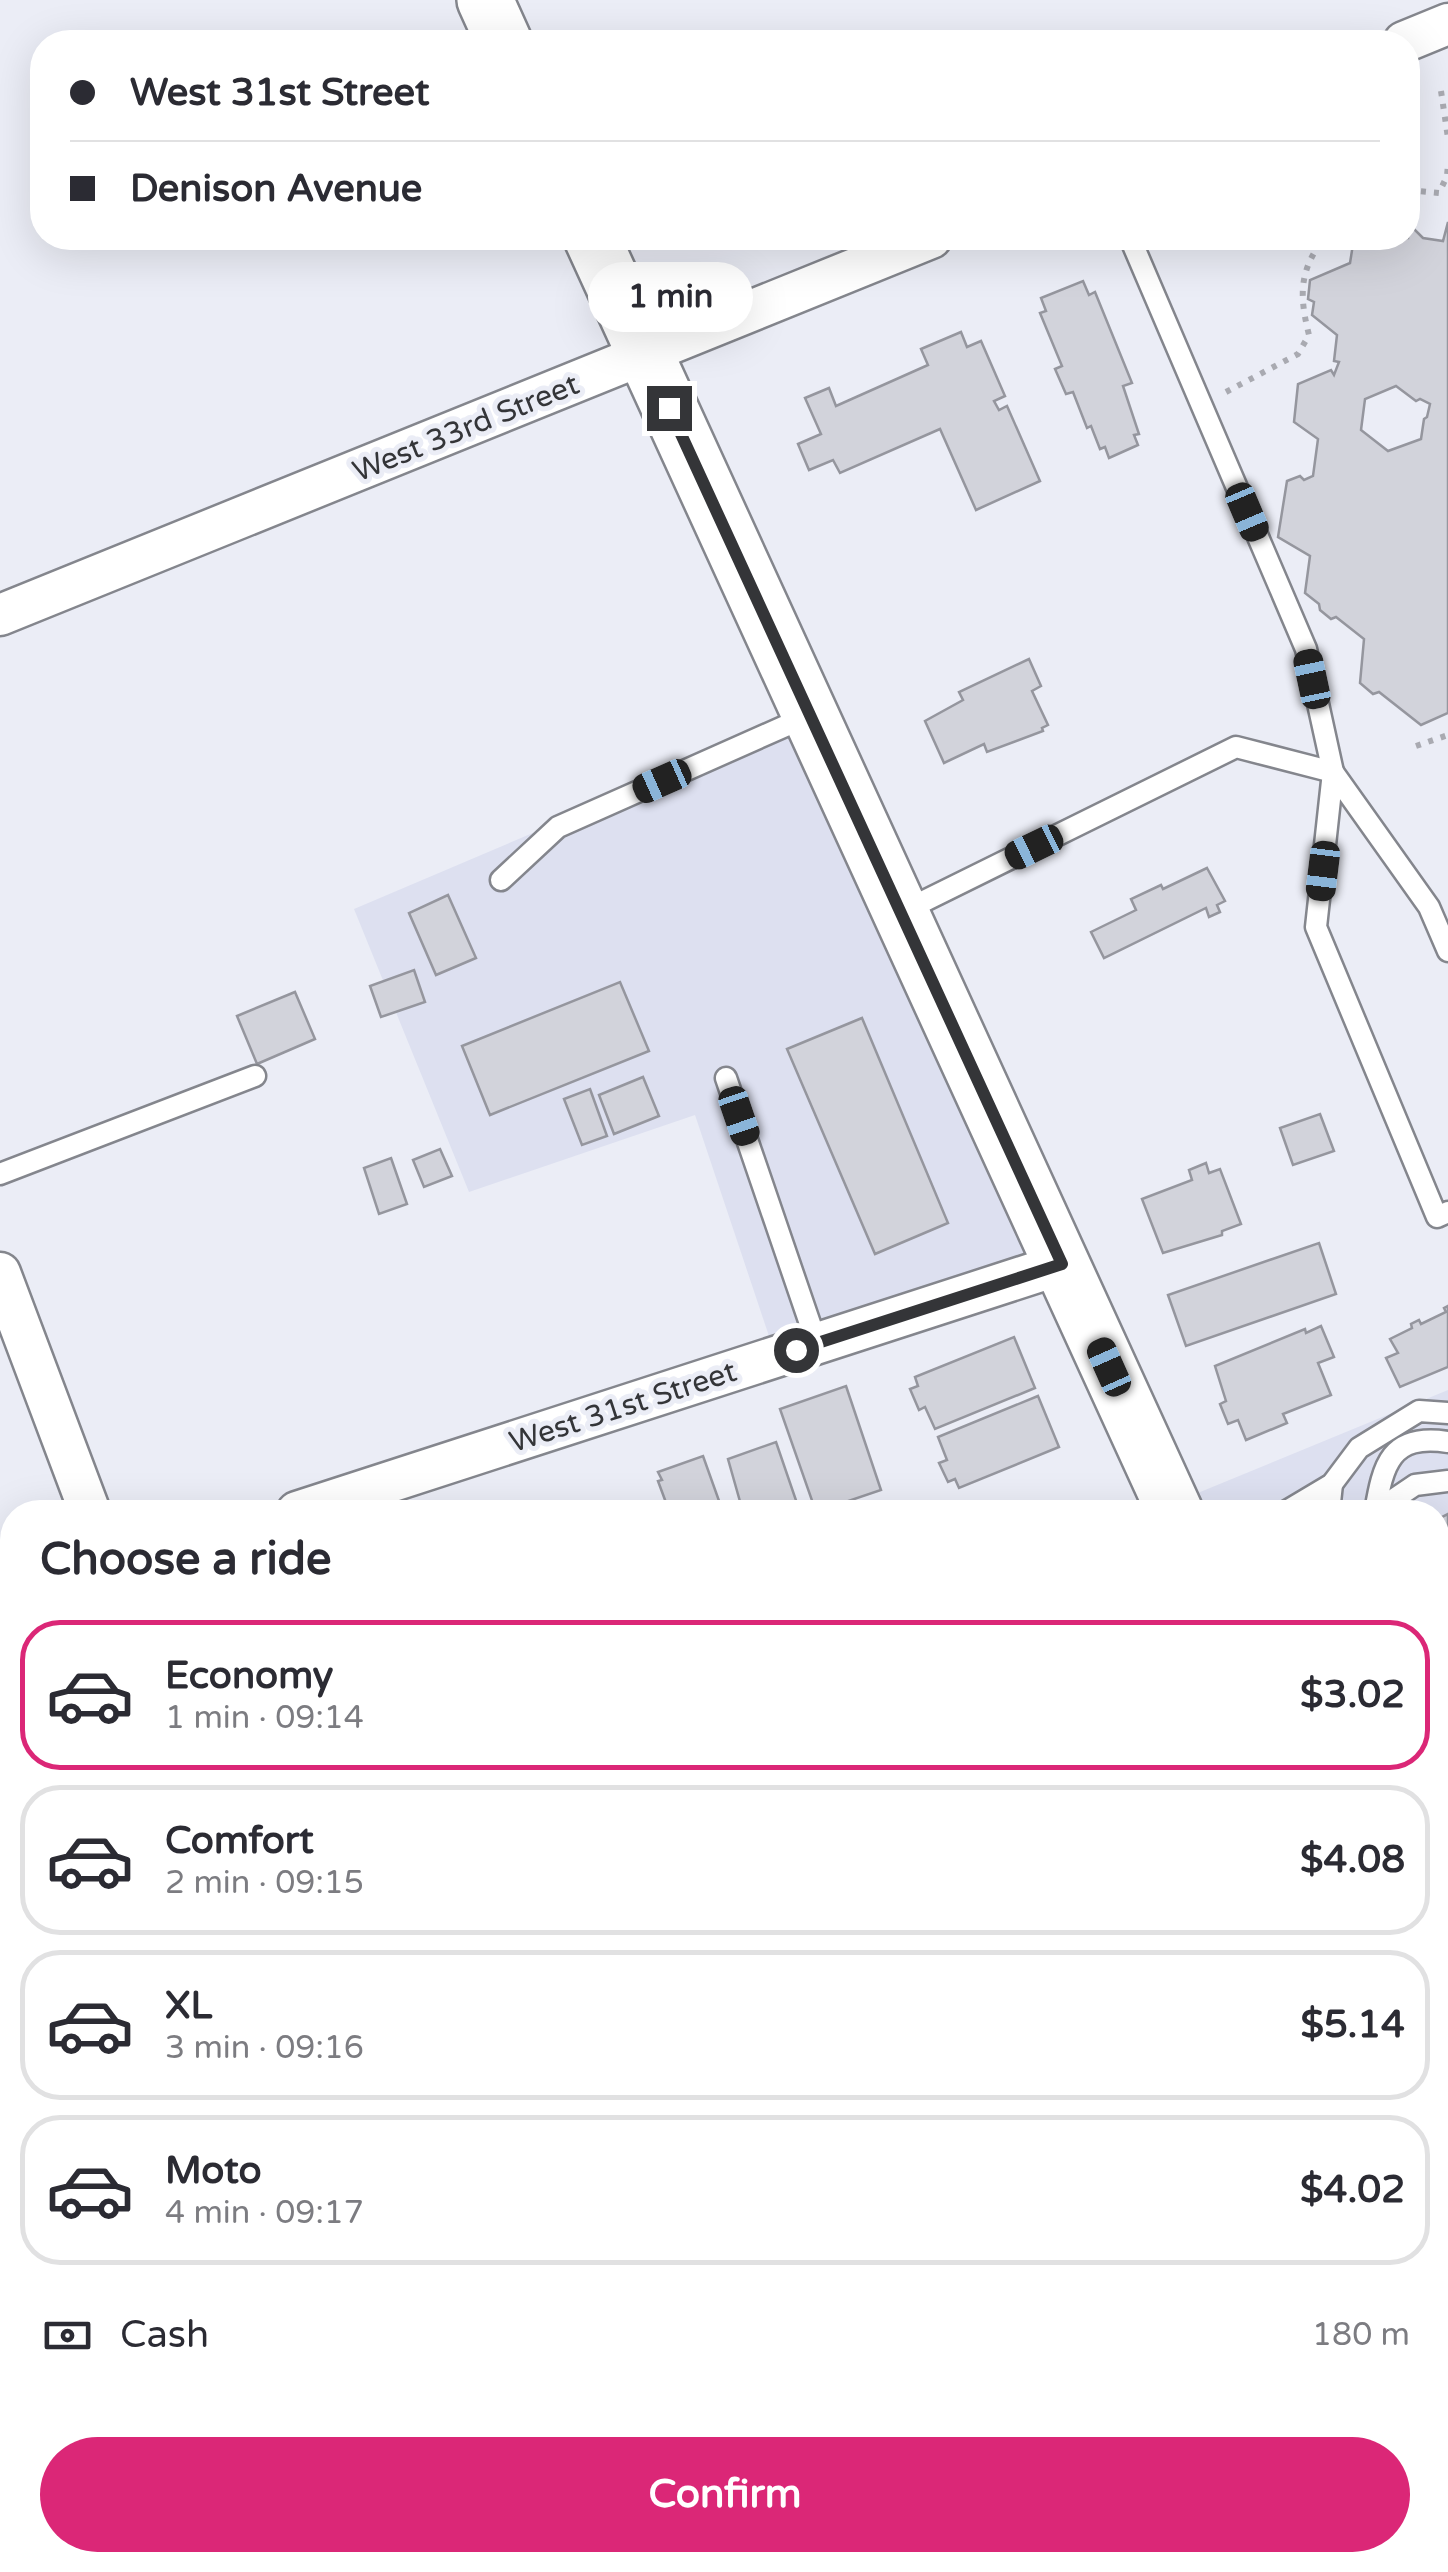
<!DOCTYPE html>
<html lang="en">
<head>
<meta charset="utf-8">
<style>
  body { margin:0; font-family:"Varela Round",sans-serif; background:#f2f2f3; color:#2b2b33; height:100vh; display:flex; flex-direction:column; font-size:38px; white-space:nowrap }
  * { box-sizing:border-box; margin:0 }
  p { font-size:32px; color:#7c7c81 }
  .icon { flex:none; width:55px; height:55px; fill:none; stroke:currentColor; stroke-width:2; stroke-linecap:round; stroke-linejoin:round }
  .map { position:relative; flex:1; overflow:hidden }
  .side { position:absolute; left:0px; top:1500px; width:1450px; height:1072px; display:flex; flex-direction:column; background:#fff; border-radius:40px 40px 0 0; box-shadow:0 10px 40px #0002 }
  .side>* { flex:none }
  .hud { position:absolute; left:30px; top:30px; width:1390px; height:220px; border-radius:40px; box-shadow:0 10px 40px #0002; display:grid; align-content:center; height:220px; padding:0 40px; background:#fff }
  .end { position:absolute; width:45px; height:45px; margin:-22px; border:12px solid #343538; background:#fff; box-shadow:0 0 0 5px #fff }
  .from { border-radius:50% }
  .bubble { position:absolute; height:70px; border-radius:35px; background:#fff; box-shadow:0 10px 40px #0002; font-size:32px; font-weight:700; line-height:70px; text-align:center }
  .car { position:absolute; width:30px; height:60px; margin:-30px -15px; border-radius:12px; box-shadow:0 0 8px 2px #0007; background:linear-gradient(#222 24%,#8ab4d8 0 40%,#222 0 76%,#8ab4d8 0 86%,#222 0) }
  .hud b { display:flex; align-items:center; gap:35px; height:95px; font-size:38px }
  .hud b+b { border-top:2px solid #e1e1e2 }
  .hud i { width:25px; height:25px; background:#2b2b33 }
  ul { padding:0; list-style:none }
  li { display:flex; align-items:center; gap:30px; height:150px; margin:0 20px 15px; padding:0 20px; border:5px solid #e1e1e2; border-radius:40px }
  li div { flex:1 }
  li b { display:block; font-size:38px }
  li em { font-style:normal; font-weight:700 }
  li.active { border-color:#db2777 }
  li>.icon { width:90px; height:90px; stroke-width:1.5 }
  h2 { padding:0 40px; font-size:45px; line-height:120px }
  .pay { display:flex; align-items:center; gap:25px; height:110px; padding:0 40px; font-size:38px }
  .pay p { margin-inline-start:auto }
  .button { display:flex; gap:20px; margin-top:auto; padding:20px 40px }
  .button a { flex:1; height:115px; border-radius:60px; background:#db2777; color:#fff; font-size:40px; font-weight:700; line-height:115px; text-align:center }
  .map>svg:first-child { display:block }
  .built { fill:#dde0f0 }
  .industrial { fill:url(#industrial-grid) }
  .forest { fill:url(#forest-firs) }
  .building { fill:#d2d3db; stroke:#95969e; stroke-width:2.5; fill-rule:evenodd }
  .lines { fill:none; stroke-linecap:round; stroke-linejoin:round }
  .lane-casing { stroke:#84868d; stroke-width:25 }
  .street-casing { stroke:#84868d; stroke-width:45 }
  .secondary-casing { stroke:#84868d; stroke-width:60 }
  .primary-casing { stroke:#84868d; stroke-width:60 }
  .path { stroke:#a9aab1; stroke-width:6; stroke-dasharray:5 8; stroke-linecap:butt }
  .lane { stroke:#fff; stroke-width:20 }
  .street { stroke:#fff; stroke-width:40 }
  .secondary { stroke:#fff; stroke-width:55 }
  .primary { stroke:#fff; stroke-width:55 }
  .route { stroke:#343538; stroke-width:12 }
  .labels { text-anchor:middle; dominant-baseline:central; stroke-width:10; stroke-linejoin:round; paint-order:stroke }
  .street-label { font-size:30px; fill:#343538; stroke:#ebedf6 }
</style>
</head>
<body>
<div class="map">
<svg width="1448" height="2572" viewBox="0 0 1448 2572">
  <defs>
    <pattern id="industrial-grid" width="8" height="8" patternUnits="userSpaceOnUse" patternTransform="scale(2.5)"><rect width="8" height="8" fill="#efe2ce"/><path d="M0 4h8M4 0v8" fill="none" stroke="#cec2b2"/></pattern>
    <pattern id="forest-firs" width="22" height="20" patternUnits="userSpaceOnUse" patternTransform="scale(2.5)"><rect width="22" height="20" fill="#aecaa0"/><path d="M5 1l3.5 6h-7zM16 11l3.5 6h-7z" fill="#8ea583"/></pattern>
  </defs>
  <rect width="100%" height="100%" fill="#ebedf6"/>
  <g class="built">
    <path d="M810 715 1062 1264 776 1357 695 1115 469 1192 354 909Z"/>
    <path d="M1448 1390V2430L1438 2435V1512H1175L1171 1504Z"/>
    <path d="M12 1933V2364L0 2366V1937Z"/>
    <path d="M511 2560H1169L1143 2572H517Z"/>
  </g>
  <path class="industrial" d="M0 2513 13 2572H0Z"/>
  <path class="forest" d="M12 2364V2560H511L517 2572H13L0 2513V2366Z"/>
  <g class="building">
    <path d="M1448 222V713L1421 725 1379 692 1373 694 1360 683 1364 639 1336 617 1331 619 1320 610 1319 604 1305 593 1310 556 1278 537 1287 481 1300 476 1304 480 1313 476 1318 439 1294 422 1298 384 1331 370 1334 375 1339 362 1334 361 1337 335 1312 315 1314 302 1308 299 1310 280 1350 263 1354 238H1408V223L1423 238 1443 241ZM1396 386 1416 401 1420 399 1430 404 1427 417 1424 419 1421 439 1388 451 1361 430 1365 399Z"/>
    <path d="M1083 281 1089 295 1095 292 1132 383 1123 386 1139 434 1134 435 1138 445 1109 458 1105 447 1100 449 1091 426 1087 428 1073 392 1066 394 1055 369 1062 366 1040 313 1046 311 1041 298Z"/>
    <path d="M961 332 967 347 981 341 1005 396 994 401 999 410 1007 406 1040 481 976 510 940 429 840 473 833 460 809 470 798 444 821 434 805 398 829 388 836 406 928 365 921 349Z"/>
    <path d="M1029 659 1041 686 1032 691 1048 725 1042 728 1043 731 987 752 984 744 944 763 925 721 963 700 959 692Z"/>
    <path d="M1207 868 1225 901 1217 905 1220 912 1209 917 1206 908 1104 958 1091 932 1136 910 1131 899 1161 885 1163 889Z"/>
    <path d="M448 895 476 958 436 975 409 913Z"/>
    <path d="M414 970 425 1002 381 1017 370 986Z"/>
    <path d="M620 982 649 1051 490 1115 462 1046Z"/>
    <path d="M295 992 315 1039 257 1064 237 1016Z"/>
    <path d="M862 1018 948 1223 875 1254 787 1049Z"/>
    <path d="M643 1077 659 1116 614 1134 599 1095Z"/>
    <path d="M590 1089 607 1136 582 1145 564 1099Z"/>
    <path d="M1320 1114 1334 1151 1293 1165 1280 1128Z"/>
    <path d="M440 1149 452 1176 424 1187 413 1160Z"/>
    <path d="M391 1158 407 1204 379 1214 364 1168Z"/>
    <path d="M1206 1163 1209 1173 1220 1169 1241 1224 1222 1231V1235L1163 1253 1142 1199 1192 1180 1189 1170Z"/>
    <path d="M1319 1243 1336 1294 1186 1346 1168 1295Z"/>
    <path d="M1448 1306V1367L1400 1387 1386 1358 1398 1353 1390 1339 1412 1328 1411 1324 1419 1320 1421 1324 1446 1312 1444 1308Z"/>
    <path d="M1321 1326 1334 1357 1318 1363 1331 1395 1283 1414 1287 1423 1246 1440 1238 1420 1228 1424 1220 1404 1226 1401 1215 1366 1305 1329 1306 1333Z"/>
    <path d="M1014 1337 1035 1388 935 1429 925 1407 919 1410 910 1389 918 1386 915 1377Z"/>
    <path d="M846 1386 881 1490 816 1512 780 1409Z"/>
    <path d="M1038 1396 1059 1447 959 1488 955 1479 948 1482 939 1463 947 1460 938 1437Z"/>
    <path d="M776 1442 800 1512H743L728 1459Z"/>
    <path d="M703 1456 723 1512H665L664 1509 668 1508 658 1481 662 1480 658 1472Z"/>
    <path d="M1448 1514V1699L1438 1676V1519Z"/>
    <path d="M1448 2306V2393L1438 2397V2311Z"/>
    <path d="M1438 2446 1448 2469V2490L1438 2494Z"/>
    <path d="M877 2560H939L916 2572H884Z"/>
  </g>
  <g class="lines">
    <g class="lane-casing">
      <g id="lane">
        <path d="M1130 238 1306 649 1333 772 1316 927 1437 1217 1448 1212"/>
        <path d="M501 880 558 827 808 716"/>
        <path d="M902 912 1236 747 1333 772 1429 907 1448 951"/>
        <path d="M726 1078 817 1344"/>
        <path d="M0 1174 255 1076"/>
        <path d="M1285 1512 1332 1484 1359 1448 1419 1411 1448 1413"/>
        <path d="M1329 1512 1332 1484"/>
        <path d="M1375 1512C1383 1465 1390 1433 1448 1442"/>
        <path d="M1375 1512 1415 1485 1448 1481"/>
        <path d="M1438 1709 1448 1733"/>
        <path d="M1438 1800 1448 1823"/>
      </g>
    </g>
    <g class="street-casing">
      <g id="street">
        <path d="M1404 42 1448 24"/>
        <path d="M0 615 931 238"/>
        <path d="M0 1273 90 1512"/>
        <path d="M297 1512 1062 1264"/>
        <path d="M0 1937 12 1933"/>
        <path d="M0 2266 12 2264"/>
        <path d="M1046 2560 1051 2572"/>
      </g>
    </g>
    <g class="secondary-casing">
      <g id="secondary">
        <path d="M485 0 504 42"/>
        <path d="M592 238 1175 1512"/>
        <path d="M1438 2088 1448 2110"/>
      </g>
    </g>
    <g class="primary-casing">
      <g id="primary">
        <path d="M1438 2006 1448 2002"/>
        <path d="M0 2366 12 2364"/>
      </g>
    </g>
    <g class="path">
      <path d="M1441 91 1448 138"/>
      <path d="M1408 190 1439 193 1447 176 1448 164"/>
      <path d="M1226 392 1298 354 1309 335C1299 295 1299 271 1324 238"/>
      <path d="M1416 746 1448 735"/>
      <path d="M824 2560 827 2572"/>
    </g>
    <use href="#lane" class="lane"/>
    <use href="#street" class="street"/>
    <use href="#secondary" class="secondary"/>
    <use href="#primary" class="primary"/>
  </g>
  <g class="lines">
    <path class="route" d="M669 408 1062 1264 796 1350"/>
  </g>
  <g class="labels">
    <g class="street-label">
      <text transform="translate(466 428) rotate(-22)">West 33rd Street</text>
      <text transform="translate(623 1407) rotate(-18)">West 31st Street</text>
    </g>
  </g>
</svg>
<i class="end from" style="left:796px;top:1350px"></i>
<i class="end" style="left:669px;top:408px"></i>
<div class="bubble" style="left:588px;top:262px;width:165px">1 min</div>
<i class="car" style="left:1247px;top:512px;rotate:157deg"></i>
<i class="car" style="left:1312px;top:679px;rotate:348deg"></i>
<i class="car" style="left:662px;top:781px;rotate:246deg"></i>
<i class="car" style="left:1034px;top:847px;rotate:244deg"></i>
<i class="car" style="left:1323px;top:871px;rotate:187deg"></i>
<i class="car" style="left:739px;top:1116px;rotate:161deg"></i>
<i class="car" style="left:1109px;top:1367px;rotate:336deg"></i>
<div class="hud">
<b><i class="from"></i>West 31st Street</b>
<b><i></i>Denison Avenue</b>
</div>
<section class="side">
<h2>Choose a ride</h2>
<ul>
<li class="active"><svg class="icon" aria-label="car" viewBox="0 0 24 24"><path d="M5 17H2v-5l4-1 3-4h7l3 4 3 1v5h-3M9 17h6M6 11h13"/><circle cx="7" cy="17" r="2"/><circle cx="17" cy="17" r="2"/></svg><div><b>Economy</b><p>1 min · 09:14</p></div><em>$3.02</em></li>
<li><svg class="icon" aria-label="car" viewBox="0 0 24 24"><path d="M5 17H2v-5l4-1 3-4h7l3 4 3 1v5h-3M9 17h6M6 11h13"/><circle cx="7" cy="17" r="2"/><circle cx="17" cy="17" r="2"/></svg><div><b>Comfort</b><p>2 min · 09:15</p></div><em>$4.08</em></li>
<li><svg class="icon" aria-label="car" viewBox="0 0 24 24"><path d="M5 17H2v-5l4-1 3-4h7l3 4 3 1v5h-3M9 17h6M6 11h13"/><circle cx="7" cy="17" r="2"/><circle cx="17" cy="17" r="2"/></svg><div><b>XL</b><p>3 min · 09:16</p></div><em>$5.14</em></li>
<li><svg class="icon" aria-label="car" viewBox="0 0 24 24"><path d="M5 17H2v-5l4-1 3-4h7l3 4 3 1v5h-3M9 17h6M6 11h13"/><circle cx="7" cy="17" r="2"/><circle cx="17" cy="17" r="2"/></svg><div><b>Moto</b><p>4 min · 09:17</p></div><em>$4.02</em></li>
</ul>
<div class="pay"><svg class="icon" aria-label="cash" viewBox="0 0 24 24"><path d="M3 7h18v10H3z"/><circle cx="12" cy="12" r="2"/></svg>Cash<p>180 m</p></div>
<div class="button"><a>Confirm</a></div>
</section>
</div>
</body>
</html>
